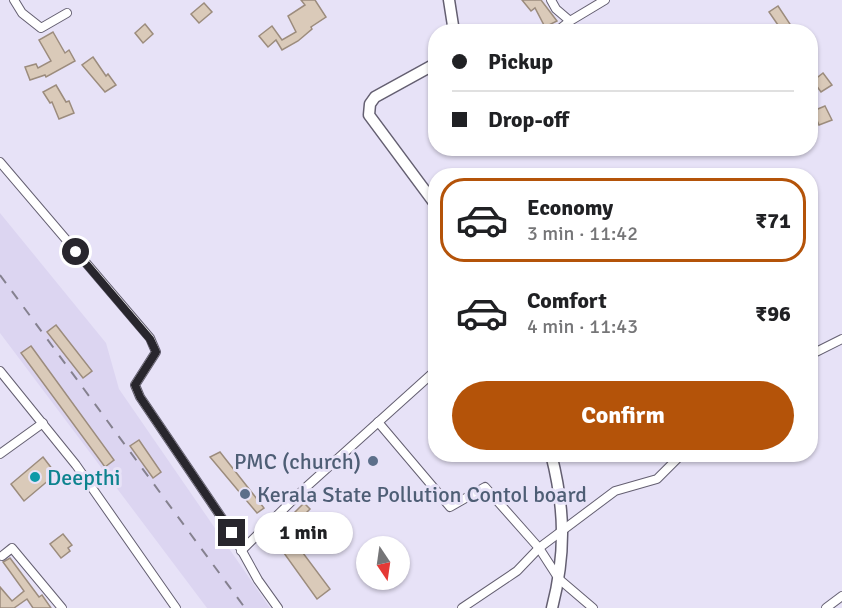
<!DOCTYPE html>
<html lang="en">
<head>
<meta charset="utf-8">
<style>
  body { margin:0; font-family:Signika,sans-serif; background:#f6f6f6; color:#202124; height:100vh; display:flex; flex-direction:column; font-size:22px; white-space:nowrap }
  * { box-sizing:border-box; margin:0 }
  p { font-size:20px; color:#757577 }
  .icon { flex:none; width:33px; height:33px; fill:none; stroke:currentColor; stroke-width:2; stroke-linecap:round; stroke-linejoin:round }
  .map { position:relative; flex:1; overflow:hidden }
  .drawer { position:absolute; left:428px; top:168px; width:390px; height:294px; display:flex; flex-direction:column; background:#fff; border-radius:24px; box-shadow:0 2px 4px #0004 }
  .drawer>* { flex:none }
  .guide { position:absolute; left:428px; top:24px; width:390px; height:132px; border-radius:24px; box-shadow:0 2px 4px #0004; display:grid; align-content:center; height:132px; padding:0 24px; background:#fff }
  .needle { width:39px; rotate:167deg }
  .fabs { position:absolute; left:356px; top:536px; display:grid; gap:12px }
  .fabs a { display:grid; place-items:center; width:54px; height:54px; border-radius:50%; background:#fff; box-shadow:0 2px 4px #0004; font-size:30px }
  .end { position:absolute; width:27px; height:27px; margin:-14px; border:8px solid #28262d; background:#fff; box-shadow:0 0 0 3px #fff }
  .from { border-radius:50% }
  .bubble { position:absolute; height:42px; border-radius:21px; background:#fff; box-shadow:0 2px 4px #0004; font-size:20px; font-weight:800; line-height:42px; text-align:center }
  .guide b { display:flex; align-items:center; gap:21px; height:57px; font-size:22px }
  .guide b+b { border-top:2px solid #e0e0e0 }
  .guide i { width:15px; height:15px; background:#202124 }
  ul { padding:10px 0 0; list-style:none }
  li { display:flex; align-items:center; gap:18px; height:84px; margin:0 12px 9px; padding:0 12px; border:3px solid transparent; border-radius:24px }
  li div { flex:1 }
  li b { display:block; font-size:22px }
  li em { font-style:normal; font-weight:800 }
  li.active { border-color:#b45309 }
  li>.icon { width:54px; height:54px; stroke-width:1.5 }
  .action { display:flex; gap:12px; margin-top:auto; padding:12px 24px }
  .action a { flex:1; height:69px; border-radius:36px; background:#b45309; color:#fff; font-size:24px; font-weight:800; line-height:69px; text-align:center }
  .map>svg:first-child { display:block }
  .built { fill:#dcd5f1 }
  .building { fill:#dacab9; stroke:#9c8c7d; stroke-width:1.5 }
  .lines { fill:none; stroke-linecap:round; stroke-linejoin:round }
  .minor-casing { stroke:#645f71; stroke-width:10 }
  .major-casing { stroke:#645f71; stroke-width:13 }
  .minor { stroke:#fff; stroke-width:8 }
  .major { stroke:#fff; stroke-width:10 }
  .rail { stroke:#85818f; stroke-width:2; stroke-dasharray:10 10; stroke-linecap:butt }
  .route { stroke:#28262d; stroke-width:8 }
  .service-dot { fill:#5c6f8a; stroke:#e7e2f7; stroke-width:2 }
  .culture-dot { fill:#0f9aa8; stroke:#e7e2f7; stroke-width:2 }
  .labels { text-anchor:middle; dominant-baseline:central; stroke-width:6; stroke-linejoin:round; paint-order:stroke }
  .service-label { font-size:22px; fill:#4e5e75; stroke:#e7e2f7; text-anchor:end }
  .culture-label { font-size:22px; fill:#0d838f; stroke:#e7e2f7; text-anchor:start }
</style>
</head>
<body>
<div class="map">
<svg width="842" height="608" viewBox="0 0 842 608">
  <rect width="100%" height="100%" fill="#e7e2f7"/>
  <path class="built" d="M0 213 106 343 119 389 270 608H207L0 333Z"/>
  <g class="building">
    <path d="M301 0H315L326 17 311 27 312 29 298 41 282 50 276 40 268 47 259 36 272 26 282 40 296 32 288 16 305 5Z"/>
    <path d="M522 0H541L557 21 545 27 535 8 531 11Z"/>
    <path d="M204 3 212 12 199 23 191 14Z"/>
    <path d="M778 6 790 24 781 32H771L778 25 769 12Z"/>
    <path d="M145 24 153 34 143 43 135 33Z"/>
    <path d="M53 32 65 53 69 50 75 61 46 77 45 75 30 80 25 67 36 64 38 68 51 61 39 40Z"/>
    <path d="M93 57 106 76 108 74 116 85 105 92 82 65Z"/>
    <path d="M823 73 832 85 821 92 813 81Z"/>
    <path d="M56 85 66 102 69 101 74 113 59 119 52 102 50 103 43 92Z"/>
    <path d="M825 106 832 120 819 125 813 111Z"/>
    <path d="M56 325 92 371 83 378 47 332Z"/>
    <path d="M31 346 114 460 105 467 21 353Z"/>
    <path d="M139 440 161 472 153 478 130 446Z"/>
    <path d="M220 452 264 508 257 513 210 457Z"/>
    <path d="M43 457 56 474 24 501 11 484Z"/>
    <path d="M304 503 310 509 284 535 278 529Z"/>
    <path d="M288 533 330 589 317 599 276 542Z"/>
    <path d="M63 534 72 545 68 548 70 551 61 558 50 544Z"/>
    <path d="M10 558 39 597 42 595 51 608H33L27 599 14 608H0V587L12 601 24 591 3 562Z"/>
  </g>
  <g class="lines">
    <g class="minor-casing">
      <g id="minor">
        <path d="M14 0 22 13 41 28 67 13"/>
        <path d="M551 0 556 9 570 21 605 0"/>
        <path d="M556 32 570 21"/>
        <path d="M0 162 150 338 156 352 135 385 140 397 232 533 258 580 278 608"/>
        <path d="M810 355 842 339"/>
        <path d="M0 371 76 465 176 608"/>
        <path d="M378 422 450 507 485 487 539 548 559 579 593 608"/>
        <path d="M0 454 43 423"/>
        <path d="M241 551 304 489 435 371"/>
        <path d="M2 556 12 548 62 608"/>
        <path d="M462 608 517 571 539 548 615 491 657 479 682 454"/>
        <path d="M826 608 842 596"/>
      </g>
    </g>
    <g class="major-casing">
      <g id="major">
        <path d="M449 0 454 32"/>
        <path d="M435 64 375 97 370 104 369 115 435 204"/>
        <path d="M551 454C565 508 566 554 552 608"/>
      </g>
    </g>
    <use href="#minor" class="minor"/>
    <use href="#major" class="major"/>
    <path class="rail" d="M0 275 245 608"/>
  </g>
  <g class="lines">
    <path class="route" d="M76 252 150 339 156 352 135 385 140 397 232 533"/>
  </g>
  <g class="service-dot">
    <circle cx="373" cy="461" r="6"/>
    <circle cx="245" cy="494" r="6"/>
  </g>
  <circle class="culture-dot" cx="35" cy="477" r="6"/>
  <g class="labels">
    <g class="service-label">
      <text x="361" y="461">PMC (church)</text>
      <text x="257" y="494" text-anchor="start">Kerala State Pollution Contol board</text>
    </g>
    <g class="culture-label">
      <text x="47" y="477">Deepthi</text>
    </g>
  </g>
</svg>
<div class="fabs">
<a><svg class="needle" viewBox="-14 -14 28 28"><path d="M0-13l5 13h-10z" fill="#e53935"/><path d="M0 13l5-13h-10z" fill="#757577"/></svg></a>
</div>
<i class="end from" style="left:76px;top:252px"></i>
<i class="end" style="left:232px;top:533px"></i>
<div class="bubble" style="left:254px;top:512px;width:99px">1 min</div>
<div class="guide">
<b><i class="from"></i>Pickup</b>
<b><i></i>Drop-off</b>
</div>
<section class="drawer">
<ul>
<li class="active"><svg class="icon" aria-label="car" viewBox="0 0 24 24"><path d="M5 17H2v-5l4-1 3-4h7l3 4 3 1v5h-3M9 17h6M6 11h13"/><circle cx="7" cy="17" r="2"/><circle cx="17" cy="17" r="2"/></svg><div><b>Economy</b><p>3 min · 11:42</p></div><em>₹71</em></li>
<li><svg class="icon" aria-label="car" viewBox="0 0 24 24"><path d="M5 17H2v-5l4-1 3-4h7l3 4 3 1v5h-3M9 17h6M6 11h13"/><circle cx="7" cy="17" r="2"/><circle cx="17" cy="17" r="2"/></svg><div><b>Comfort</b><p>4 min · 11:43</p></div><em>₹96</em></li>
</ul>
<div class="action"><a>Confirm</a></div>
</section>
</div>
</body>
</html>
